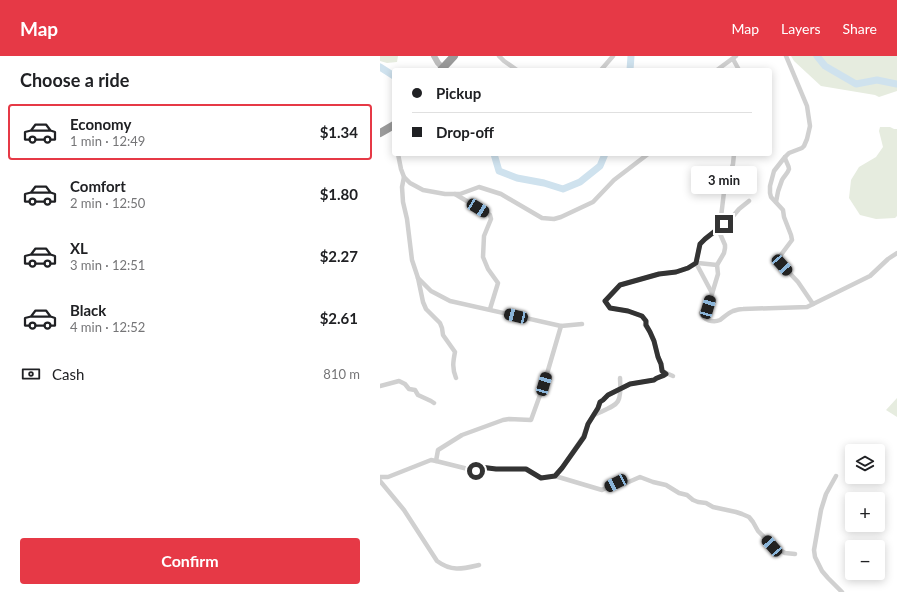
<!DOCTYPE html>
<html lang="en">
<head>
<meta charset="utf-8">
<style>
  body { margin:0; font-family:Lato,sans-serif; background:#f2f2f2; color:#202124; height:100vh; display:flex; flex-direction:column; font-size:15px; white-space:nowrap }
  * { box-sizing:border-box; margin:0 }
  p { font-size:13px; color:#757577 }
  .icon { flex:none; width:22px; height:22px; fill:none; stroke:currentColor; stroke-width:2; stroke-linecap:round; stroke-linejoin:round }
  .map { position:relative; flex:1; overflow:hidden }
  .side { display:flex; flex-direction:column; background:#fff; width:380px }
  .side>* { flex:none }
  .banner { position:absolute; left:12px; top:12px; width:380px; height:88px; border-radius:4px; box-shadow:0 2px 10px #0003; display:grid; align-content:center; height:88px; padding:0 20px; background:#fff }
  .fabs { position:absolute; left:465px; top:388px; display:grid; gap:8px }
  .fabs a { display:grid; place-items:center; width:40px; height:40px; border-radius:4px; background:#fff; box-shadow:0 2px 10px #0003; font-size:20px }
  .end { position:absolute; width:18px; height:18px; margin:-9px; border:5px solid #333; background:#fff; box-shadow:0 0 0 2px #fff }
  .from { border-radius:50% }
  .bubble { position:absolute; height:28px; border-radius:4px; background:#fff; box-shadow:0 2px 10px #0003; font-size:13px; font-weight:700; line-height:28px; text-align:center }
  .car { position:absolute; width:12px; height:24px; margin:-12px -6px; border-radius:5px; box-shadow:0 0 3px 1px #0007; background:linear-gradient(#222 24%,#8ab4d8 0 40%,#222 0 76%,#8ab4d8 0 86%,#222 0) }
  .banner b { display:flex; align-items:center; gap:14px; height:38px; font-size:15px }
  .banner b+b { border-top:1px solid #e0e0e0 }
  .banner i { width:10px; height:10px; background:#202124 }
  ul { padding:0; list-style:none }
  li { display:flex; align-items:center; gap:12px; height:56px; margin:0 8px 6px; padding:0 12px; border:2px solid transparent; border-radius:4px }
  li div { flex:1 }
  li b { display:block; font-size:15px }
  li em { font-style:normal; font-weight:700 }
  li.active { border-color:#e63946 }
  li>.icon { width:36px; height:36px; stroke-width:1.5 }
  h2 { padding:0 20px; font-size:18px; line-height:48px }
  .pay { display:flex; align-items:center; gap:10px; height:44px; padding:0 20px; font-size:15px }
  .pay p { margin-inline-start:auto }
  .action { display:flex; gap:8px; margin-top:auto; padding:8px 20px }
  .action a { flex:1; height:46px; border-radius:4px; background:#e63946; color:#fff; font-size:16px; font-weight:700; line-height:46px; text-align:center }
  header { display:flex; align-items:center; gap:24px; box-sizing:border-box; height:56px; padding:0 20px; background:#e63946; color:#fff }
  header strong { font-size:19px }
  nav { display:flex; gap:22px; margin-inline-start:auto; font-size:14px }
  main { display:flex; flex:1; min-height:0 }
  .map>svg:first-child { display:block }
  .green { fill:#e6ecdf }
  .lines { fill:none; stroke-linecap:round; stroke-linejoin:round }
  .river { stroke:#cfe2ee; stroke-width:7 }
  .street { stroke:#d0d0d0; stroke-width:4.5 }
  .secondary { stroke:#bdbdbd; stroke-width:6 }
  .highway { stroke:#9a9a9a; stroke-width:8 }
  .route { stroke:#333; stroke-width:5 }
</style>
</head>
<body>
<header>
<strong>Map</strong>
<nav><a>Map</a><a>Layers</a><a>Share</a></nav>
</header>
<main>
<section class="side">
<h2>Choose a ride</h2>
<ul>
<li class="active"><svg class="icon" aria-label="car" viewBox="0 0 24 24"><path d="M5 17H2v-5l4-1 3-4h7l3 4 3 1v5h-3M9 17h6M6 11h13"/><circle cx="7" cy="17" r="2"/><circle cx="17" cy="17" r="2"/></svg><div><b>Economy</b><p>1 min · 12:49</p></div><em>$1.34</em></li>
<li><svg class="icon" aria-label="car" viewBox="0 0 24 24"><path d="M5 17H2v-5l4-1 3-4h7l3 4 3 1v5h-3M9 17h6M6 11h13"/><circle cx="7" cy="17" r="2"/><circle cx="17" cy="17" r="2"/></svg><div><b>Comfort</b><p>2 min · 12:50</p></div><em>$1.80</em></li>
<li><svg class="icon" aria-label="car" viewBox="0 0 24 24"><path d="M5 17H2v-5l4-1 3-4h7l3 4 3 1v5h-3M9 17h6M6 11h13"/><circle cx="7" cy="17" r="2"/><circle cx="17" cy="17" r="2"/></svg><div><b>XL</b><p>3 min · 12:51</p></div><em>$2.27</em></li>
<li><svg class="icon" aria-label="car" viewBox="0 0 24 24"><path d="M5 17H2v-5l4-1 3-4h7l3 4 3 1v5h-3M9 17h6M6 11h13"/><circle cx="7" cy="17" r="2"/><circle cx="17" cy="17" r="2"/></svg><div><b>Black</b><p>4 min · 12:52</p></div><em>$2.61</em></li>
</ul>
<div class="pay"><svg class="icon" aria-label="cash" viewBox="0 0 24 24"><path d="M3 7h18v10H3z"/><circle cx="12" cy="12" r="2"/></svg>Cash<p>810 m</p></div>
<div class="action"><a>Confirm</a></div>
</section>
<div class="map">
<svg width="517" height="536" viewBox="0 0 517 536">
  <rect width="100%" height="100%" fill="#fff"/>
  <g class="green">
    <path d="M0 0H18L17 6 7 7 0 5Z"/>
    <path d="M411 0H517V35L499 41 495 39 441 30 414 5Z"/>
    <path d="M500 71H510L514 73H517V160L515 162 496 163 480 159 469 142 471 124 479 111 496 101 503 91 499 75Z"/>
    <path d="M517 342V361L506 354Z"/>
  </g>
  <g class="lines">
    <g class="river">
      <path d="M437 0 445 10 476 28 497 24 517 28"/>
      <path d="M0 11 14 20"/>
      <path d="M250 14 251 0"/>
      <path d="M114 98 119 115 137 122 164 127 183 133 200 126 220 110 225 98"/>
    </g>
    <g class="street">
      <path d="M119 0 124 5 137 14"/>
      <path d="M406 0 427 50 430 70 427 83 424 90 422 92 409 97 405 101 401 106 394 115 390 130V137L391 141 403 154 404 161 411 179 412 184 400 200V205L402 209 418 226 433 248"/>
      <path d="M353 3 359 14"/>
      <path d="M221 14 233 0"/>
      <path d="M337 14 356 0"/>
      <path d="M18 98 21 113 24 121 30 127 43 134 65 138H80L99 131 121 138 162 162 174 163 181 161 213 146 234 124 268 98"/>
      <path d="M354 98 353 108 344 136 341 161 338 173 345 189V192L344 197 337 209 338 218 328 251 324 253 321 257C323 264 333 267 340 264 344 261 348 257 353 255 356 254 360 253 363 253L427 251 490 220 508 203 517 197"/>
      <path d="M24 121 22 131 23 146 27 163 32 204 38 222 43 246 46 253 60 267 62 272 63 279 75 296C73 306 72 312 76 322"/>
      <path d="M75 138 110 159 111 163 104 180 103 201 108 213 118 227 110 253"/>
      <path d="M396 146C397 138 399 131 402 124 404 120 408 117 409 113 409 109 405 105 405 101"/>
      <path d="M38 222 51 235 70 245 181 270 202 268"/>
      <path d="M332 237 316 207 320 188 325 183 344 168 354 159 359 153 369 145"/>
      <path d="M293 320 286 317 283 315 281 307 278 301 274 285 270 276 265 269 266 265 262 260 248 255 230 252 225 245 240 229 279 218 296 216 308 212 316 207H318L337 209"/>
      <path d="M0 330 19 325 25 328 29 333 35 334 38 339 51 345 54 347"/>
      <path d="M214 359C238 348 242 350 240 322"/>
      <path d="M56 405 58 394 82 379 123 364 129 363 151 364 164 328 181 270"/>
      <path d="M175 420 182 412 203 381 208 368 218 352 220 346 223 344 228 339 250 328 274 324C277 321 282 321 286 317"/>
      <path d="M456 420 446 438 441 454 434 494 435 501 442 515 448 522 462 536"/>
      <path d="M0 421H8L51 404 56 405 96 415 101 411 116 413H146L161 422 175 420 222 434 236 427 244 428 260 421 273 426 286 429 299 437 307 439 313 444 318 446 326 447 333 451 356 456 362 458 369 461 373 466 378 475 393 490 405 497 415 498"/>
      <path d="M0 425 24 454 57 505C72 516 82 513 99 509"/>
    </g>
    <path class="secondary" d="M54 0 58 7 63 12"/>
    <g class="highway">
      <path d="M61 14 74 0"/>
      <path d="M0 77 14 69"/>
    </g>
  </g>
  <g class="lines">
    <path class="route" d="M96 415 100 411 116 413H146L161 422 175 420 182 412 204 381 208 368 218 352 220 346 223 344 228 339 250 328 274 324C277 321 282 321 286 318L282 315 281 308 278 301 274 285 270 276 266 269V265L262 260 248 255 230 252 225 245 240 229 279 218 296 216 308 212 316 207 320 188 325 183 344 168"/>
  </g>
</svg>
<div class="fabs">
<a><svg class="icon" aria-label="layers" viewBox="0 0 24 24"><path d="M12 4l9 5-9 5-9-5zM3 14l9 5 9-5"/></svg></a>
<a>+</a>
<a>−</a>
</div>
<i class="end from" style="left:96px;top:415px"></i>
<i class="end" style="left:344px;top:168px"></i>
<div class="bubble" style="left:311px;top:110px;width:66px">3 min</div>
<i class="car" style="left:98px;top:152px;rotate:122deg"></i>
<i class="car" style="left:402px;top:209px;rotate:138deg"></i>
<i class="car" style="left:328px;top:251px;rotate:16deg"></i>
<i class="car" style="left:136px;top:260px;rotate:283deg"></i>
<i class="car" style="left:164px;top:328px;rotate:16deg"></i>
<i class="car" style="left:236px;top:427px;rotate:244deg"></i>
<i class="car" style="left:392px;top:490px;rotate:318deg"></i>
<div class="banner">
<b><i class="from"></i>Pickup</b>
<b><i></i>Drop-off</b>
</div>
</div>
</main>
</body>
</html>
